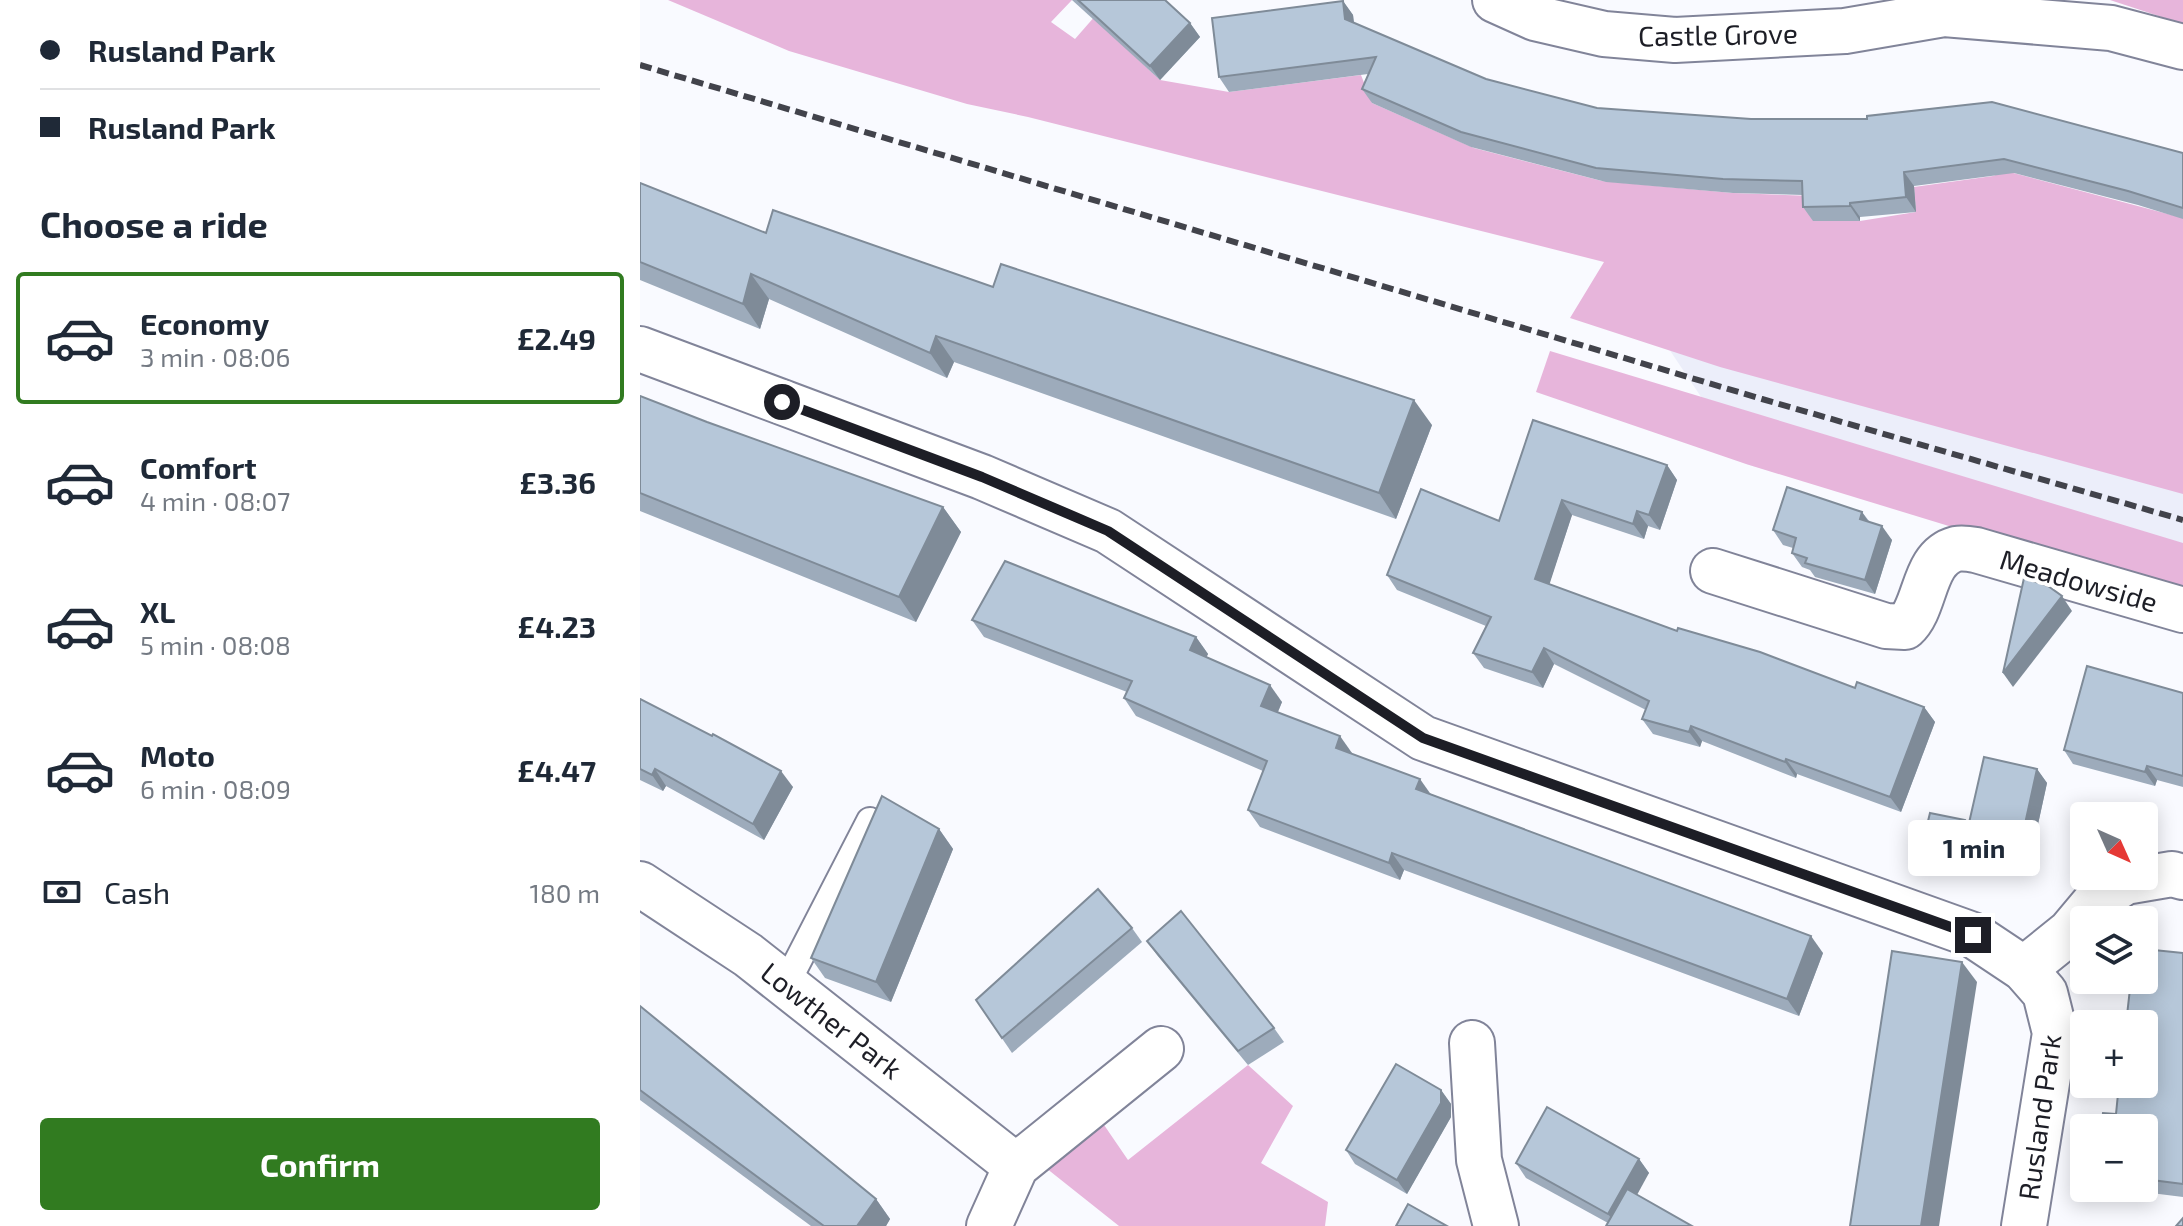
<!DOCTYPE html>
<html lang="en">
<head>
<meta charset="utf-8">
<style>
  body { margin:0; font-family:"Exo 2",sans-serif; background:#f2f2f3; color:#1f2937; height:100vh; display:flex; flex-direction:column; font-size:30px; white-space:nowrap }
  * { box-sizing:border-box; margin:0 }
  p { font-size:26px; color:#747a83 }
  .icon { flex:none; width:44px; height:44px; fill:none; stroke:currentColor; stroke-width:2; stroke-linecap:round; stroke-linejoin:round }
  .map { position:relative; flex:1; overflow:hidden }
  .drawer { display:flex; flex-direction:column; background:#fff; width:640px }
  .drawer>* { flex:none }
  .guide { display:grid; align-content:center; height:176px; padding:0 40px; background:#fff }
  .needle { width:52px; rotate:135deg }
  .controls { position:absolute; left:1430px; top:802px; display:grid; gap:16px }
  .controls a { display:grid; place-items:center; width:88px; height:88px; border-radius:8px; background:#fff; box-shadow:0 4px 20px #0003; font-size:40px }
  .end { position:absolute; width:36px; height:36px; margin:-18px; border:10px solid #1d1e26; background:#fff; box-shadow:0 0 0 4px #fff }
  .from { border-radius:50% }
  .bubble { position:absolute; height:56px; border-radius:8px; background:#fff; box-shadow:0 4px 20px #0003; font-size:26px; font-weight:700; line-height:56px; text-align:center }
  .guide b { display:flex; align-items:center; gap:28px; height:76px; font-size:30px }
  .guide b+b { border-top:2px solid #e0e1e3 }
  .guide i { width:20px; height:20px; background:#1f2937 }
  ul { padding:0; list-style:none }
  li { display:flex; align-items:center; gap:24px; height:132px; margin:0 16px 12px; padding:0 24px; border:4px solid transparent; border-radius:8px }
  li div { flex:1 }
  li b { display:block; font-size:30px }
  li em { font-style:normal; font-weight:700 }
  li.active { border-color:#317b20 }
  li>.icon { width:72px; height:72px; stroke-width:1.5 }
  h2 { padding:0 40px; font-size:36px; line-height:96px }
  .pay { display:flex; align-items:center; gap:20px; height:88px; padding:0 40px; font-size:30px }
  .pay p { margin-inline-start:auto }
  .button { display:flex; gap:16px; margin-top:auto; padding:16px 40px }
  .button a { flex:1; height:92px; border-radius:8px; background:#317b20; color:#fff; font-size:32px; font-weight:700; line-height:92px; text-align:center }
  main { display:flex; flex:1; min-height:0 }
  .map>svg:first-child { display:block }
  .built { fill:#eceefa }
  .green { fill:#e7b5db }
  .lines { fill:none; stroke-linecap:round; stroke-linejoin:round }
  .lane-casing { stroke:#818499; stroke-width:30 }
  .street-casing { stroke:#818499; stroke-width:48 }
  .lane { stroke:#fff; stroke-width:26 }
  .street { stroke:#fff; stroke-width:44 }
  .rail { stroke:#42434b; stroke-width:6; stroke-dasharray:12 6; stroke-linecap:butt }
  .wall { fill:#9dabbb }
  .shaded-wall { fill:#7f8b98 }
  .building { fill:#b6c7d9; stroke:#7f8b98; stroke-width:2 }
  .route { stroke:#1d1e26; stroke-width:10 }
  .labels { text-anchor:middle; dominant-baseline:central; stroke-width:8; stroke-linejoin:round; paint-order:stroke }
  .street-label { font-size:28px; fill:#1d1e26; stroke:#fff }
</style>
</head>
<body>
<main>
<section class="drawer">
<div class="guide">
<b><i class="from"></i>Rusland Park</b>
<b><i></i>Rusland Park</b>
</div>
<h2>Choose a ride</h2>
<ul>
<li class="active"><svg class="icon" aria-label="car" viewBox="0 0 24 24"><path d="M5 17H2v-5l4-1 3-4h7l3 4 3 1v5h-3M9 17h6M6 11h13"/><circle cx="7" cy="17" r="2"/><circle cx="17" cy="17" r="2"/></svg><div><b>Economy</b><p>3 min · 08:06</p></div><em>£2.49</em></li>
<li><svg class="icon" aria-label="car" viewBox="0 0 24 24"><path d="M5 17H2v-5l4-1 3-4h7l3 4 3 1v5h-3M9 17h6M6 11h13"/><circle cx="7" cy="17" r="2"/><circle cx="17" cy="17" r="2"/></svg><div><b>Comfort</b><p>4 min · 08:07</p></div><em>£3.36</em></li>
<li><svg class="icon" aria-label="car" viewBox="0 0 24 24"><path d="M5 17H2v-5l4-1 3-4h7l3 4 3 1v5h-3M9 17h6M6 11h13"/><circle cx="7" cy="17" r="2"/><circle cx="17" cy="17" r="2"/></svg><div><b>XL</b><p>5 min · 08:08</p></div><em>£4.23</em></li>
<li><svg class="icon" aria-label="car" viewBox="0 0 24 24"><path d="M5 17H2v-5l4-1 3-4h7l3 4 3 1v5h-3M9 17h6M6 11h13"/><circle cx="7" cy="17" r="2"/><circle cx="17" cy="17" r="2"/></svg><div><b>Moto</b><p>6 min · 08:09</p></div><em>£4.47</em></li>
</ul>
<div class="pay"><svg class="icon" aria-label="cash" viewBox="0 0 24 24"><path d="M3 7h18v10H3z"/><circle cx="12" cy="12" r="2"/></svg>Cash<p>180 m</p></div>
<div class="button"><a>Confirm</a></div>
</section>
<div class="map">
<svg width="1543" height="1226" viewBox="0 0 1543 1226">
  <rect width="100%" height="100%" fill="#f9faff"/>
  <path class="built" d="M972 264 1543 429V588L1106 464Z"/>
  <g class="green">
    <path d="M28 0H432L411 22 435 39 456 15 492 54 520 80 589 92 721 75 732 103 834 148 962 181 1093 193 1172 196 1173 221H1220L1276 212 1274 187 1353 176 1366 171 1543 218V494L1080 367 930 318 964 262 388 117 327 104 149 51Z"/>
    <path d="M1470 0H1543V24Z"/>
    <path d="M910 351 1543 543V588L1335 534 1106 464 896 392Z"/>
    <path d="M608 1065 653 1106 621 1163 688 1202 685 1226H479L406 1168 462 1122 488 1160Z"/>
  </g>
  <g class="lines">
    <g class="lane-casing">
      <path id="lane" d="M146 984 230 821"/>
    </g>
    <g class="street-casing">
      <g id="street">
        <path d="M855 0 895 18 964 34 1035 40 1205 31 1304 14 1471 28 1543 47"/>
        <path d="M0 349 342 477 468 531 783 738 1333 935 1384 969 1405 993 1415 1033 1384 1226"/>
        <path d="M1073 571 1246 626 1265 627C1287 607 1282 558 1316 549 1322 548 1330 549 1336 550L1543 610"/>
        <path d="M0 884 108 955 376 1166"/>
        <path d="M1384 969 1430 932 1456 901 1485 882 1532 874 1543 877"/>
        <path d="M832 1043 839 1160 856 1226"/>
        <path d="M349 1226 376 1166 521 1049"/>
      </g>
    </g>
    <use href="#lane" class="lane"/>
    <use href="#street" class="street"/>
    <path class="rail" d="M0 65 1122 399 1543 520"/>
  </g>
  <g class="wall">
    <path d="M432 0H525L550 23 560 37 520 80Z"/>
    <path d="M703 1 713 15 714 23 846 79 957 108 1543 153V219L1498 205 1374 173 1274 186 1276 212 1220 217V221H1173L1163 207V195L1093 193 966 182 831 147 732 103 722 89 728 74 589 92 579 77Z"/>
    <path d="M0 183 126 233 353 287 792 425 756 519 314 362 307 378 129 299 120 329 0 280Z"/>
    <path d="M0 396 67 422 303 507 321 532 276 622 0 511Z"/>
    <path d="M1027 465 1037 480 1020 530 1008 526 1004 539 932 515 909 584 1037 631 1215 688 1284 707 1295 722 1261 812 1157 774 1156 778 1062 741 1060 747 1013 734 1002 719 1006 710 914 664 903 688 844 668 833 653 846 626 757 590 747 575 859 521Z"/>
    <path d="M1222 512 1229 521 1252 540 1235 594 1175 577 1170 570 1162 567 1152 553 1153 548 1143 545 1133 530Z"/>
    <path d="M332 620 556 637 568 654 566 657 642 702 638 712 712 754 791 794 1183 953 1159 1016 764 870 760 880 620 827 608 810 623 771 496 716 484 698 487 692 344 637Z"/>
    <path d="M1543 693V787L1517 780 1515 786 1433 764 1424 750Z"/>
    <path d="M0 699 153 787 124 840 26 786 23 791 0 780Z"/>
    <path d="M1397 769 1407 783 1388 870 1334 859 1326 847 1321 869 1285 861 1280 854 1329 826Z"/>
    <path d="M299 829 313 849 251 1002 185 978 171 958Z"/>
    <path d="M492 928 502 942 372 1053 336 1000Z"/>
    <path d="M507 941 634 1028 644 1042 608 1065 517 955Z"/>
    <path d="M1543 953V1197L1471 1188H1504V1128Z"/>
    <path d="M0 1006 236 1199 250 1219 246 1226H171L0 1100Z"/>
    <path d="M801 1090 811 1104V1117L767 1194 715 1164 706 1150Z"/>
    <path d="M999 1159 1009 1173 968 1223 886 1178 876 1163Z"/>
  </g>
  <g class="shaded-wall">
    <path d="M703 1 713 15 715 33 705 19Z"/>
    <path d="M550 23 560 37 520 80 510 66Z"/>
    <path d="M1264 172 1274 186 1276 212 1266 197Z"/>
    <path d="M1210 203 1220 217V221L1210 206Z"/>
    <path d="M111 274 129 299 120 329 103 304Z"/>
    <path d="M296 336 314 362 307 378 290 353Z"/>
    <path d="M774 400 792 425 756 519 739 493Z"/>
    <path d="M1027 465 1037 480 1020 530 1009 515Z"/>
    <path d="M922 500 932 515 906 595 895 579Z"/>
    <path d="M303 507 321 532 276 622 259 597Z"/>
    <path d="M997 511 1008 526 1004 539 993 524Z"/>
    <path d="M1222 512 1232 527 1220 519Z"/>
    <path d="M1242 526 1252 540 1235 594 1225 580Z"/>
    <path d="M1422 596 1432 611 1373 687 1363 673Z"/>
    <path d="M556 637 568 654 562 667 550 650Z"/>
    <path d="M904 648 914 664 903 688 892 672Z"/>
    <path d="M630 685 642 702 633 723 621 706Z"/>
    <path d="M1284 707 1295 722 1261 812 1250 797Z"/>
    <path d="M1051 726 1062 741 1060 747 1049 732Z"/>
    <path d="M700 736 712 753 708 765 696 748Z"/>
    <path d="M1146 759 1157 774 1156 778 1145 762Z"/>
    <path d="M1507 766 1517 780 1515 786 1505 772Z"/>
    <path d="M15 769 26 786 23 791 12 775Z"/>
    <path d="M1397 769 1407 783 1388 870 1378 856Z"/>
    <path d="M141 771 153 787 124 840 113 824Z"/>
    <path d="M780 779 792 796 776 789Z"/>
    <path d="M1325 820 1330 828 1324 845 1326 847 1321 869 1316 862Z"/>
    <path d="M299 829 313 849 251 1002 236 982Z"/>
    <path d="M752 853 764 870 760 880 749 863Z"/>
    <path d="M1171 936 1183 953 1159 1016 1147 999Z"/>
    <path d="M1322 962 1337 982 1299 1226H1281Z"/>
    <path d="M801 1090 811 1104V1117L767 1194 757 1180Z"/>
    <path d="M999 1159 1009 1173 980 1226H977L968 1214Z"/>
    <path d="M236 1199 250 1219 246 1226H217Z"/>
  </g>
  <g class="building">
    <path d="M438 0H525L550 23 510 66Z"/>
    <path d="M703 1 705 19 846 79 957 108 1111 119H1227V116L1352 102 1543 153V208L1488 191 1364 159 1264 172 1266 197 1210 203V206L1163 207 1162 181 1083 179 956 168 821 132 722 89 736 57 579 77 572 18Z"/>
    <path d="M0 183 126 233 133 210 353 287 361 264 774 400 739 493 296 336 290 353 111 274 103 304 0 262Z"/>
    <path d="M0 396 67 422 303 507 259 597 0 493Z"/>
    <path d="M893 420 1027 465 1009 515 997 511 993 524 922 500 895 579 1037 631 1038 628 1120 652 1215 688 1217 682 1284 707 1250 797 1146 759 1145 762 1051 726 1049 732 1002 719 1009 701 904 648 892 672 833 653 851 617 747 575 781 489 859 521Z"/>
    <path d="M1147 487 1222 512 1220 519 1242 526 1225 580 1165 563 1167 558 1152 553 1156 538 1133 530Z"/>
    <path d="M365 561 556 637 550 650 630 685 621 706 700 736 696 748 780 779 776 789 1171 936 1147 999 752 853 749 863 608 810 627 761 484 698 492 681 332 620Z"/>
    <path d="M1384 578 1408 586 1422 596 1363 673Z"/>
    <path d="M1447 666 1543 693V776L1507 766 1505 772 1424 750Z"/>
    <path d="M0 699 72 736 73 734 141 771 113 824 15 769 12 775 0 769Z"/>
    <path d="M1344 757 1397 769 1378 856 1324 845Z"/>
    <path d="M242 796 299 829 236 982 171 958Z"/>
    <path d="M1290 813 1325 820 1316 862 1280 854Z"/>
    <path d="M458 889 492 928 362 1038 336 1000Z"/>
    <path d="M541 911 634 1028 598 1051 507 941Z"/>
    <path d="M1504 949 1543 953V1184L1504 1179V1128H1461L1463 1113 1476 1114 1479 1084H1504V1024H1486L1491 980H1504Z"/>
    <path d="M1252 951 1322 962 1281 1226H1210Z"/>
    <path d="M0 1006 236 1199 217 1226H184L0 1090Z"/>
    <path d="M756 1064 801 1090V1103L757 1180 706 1150Z"/>
    <path d="M907 1107 999 1159 968 1214 876 1163Z"/>
    <path d="M987 1189 1052 1226H966Z"/>
    <path d="M768 1204 807 1226H756Z"/>
    <path d="M1543 1218V1226H1536Z"/>
  </g>
  <g class="lines">
    <path class="route" d="M142 402 342 477 468 531 783 738 1333 935"/>
  </g>
  <g class="labels">
    <g class="street-label">
      <text transform="translate(1078 34) rotate(-1)">Castle Grove</text>
      <text transform="translate(1439 580) rotate(16)">Meadowside</text>
      <text transform="translate(192 1020) rotate(38)">Lowther Park</text>
      <text transform="translate(1399 1117) rotate(-82)">Rusland Park</text>
    </g>
  </g>
</svg>
<div class="controls">
<a><svg class="needle" viewBox="-14 -14 28 28"><path d="M0-13l5 13h-10z" fill="#e53935"/><path d="M0 13l5-13h-10z" fill="#747a83"/></svg></a>
<a><svg class="icon" aria-label="layers" viewBox="0 0 24 24"><path d="M12 4l9 5-9 5-9-5zM3 14l9 5 9-5"/></svg></a>
<a>+</a>
<a>−</a>
</div>
<i class="end from" style="left:142px;top:402px"></i>
<i class="end" style="left:1333px;top:935px"></i>
<div class="bubble" style="left:1268px;top:820px;width:132px">1 min</div>
</div>
</main>
</body>
</html>
